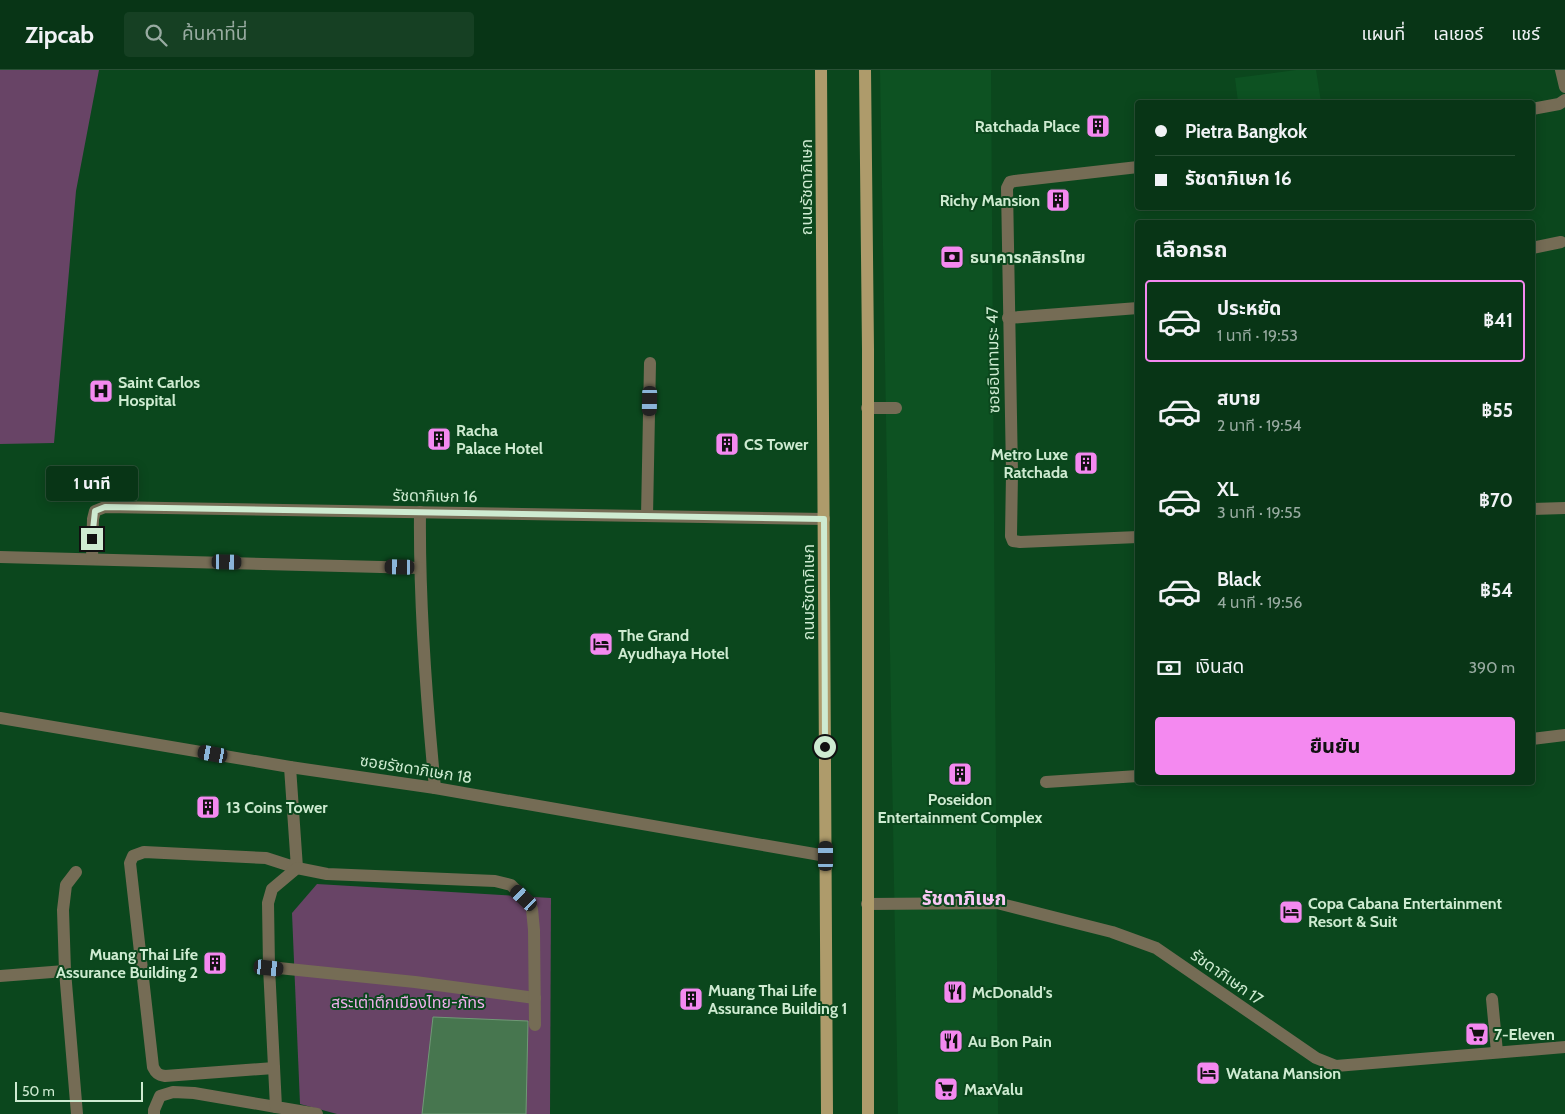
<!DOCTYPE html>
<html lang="th">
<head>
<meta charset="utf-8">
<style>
  body { margin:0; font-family:Cabin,"Noto Sans Thai",sans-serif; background:#164023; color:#f1f3f6; height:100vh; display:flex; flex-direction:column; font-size:19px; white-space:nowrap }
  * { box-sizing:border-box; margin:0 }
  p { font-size:16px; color:#98aba1 }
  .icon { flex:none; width:28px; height:28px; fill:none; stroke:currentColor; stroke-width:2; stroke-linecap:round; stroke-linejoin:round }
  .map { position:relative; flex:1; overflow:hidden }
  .sheet { position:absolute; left:1135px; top:150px; width:400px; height:565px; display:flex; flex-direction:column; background:#083516; border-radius:5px; box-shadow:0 2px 12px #0003,0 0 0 1px #295035 }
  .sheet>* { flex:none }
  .hud { position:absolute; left:1135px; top:30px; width:400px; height:110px; border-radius:5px; box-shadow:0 2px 12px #0003,0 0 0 1px #295035; display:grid; align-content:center; height:110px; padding:0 20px; background:#083516 }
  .scale { position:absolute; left:15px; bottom:12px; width:128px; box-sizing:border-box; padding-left:5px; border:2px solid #ceebd1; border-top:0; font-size:14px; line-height:18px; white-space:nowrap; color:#ceebd1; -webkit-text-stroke:4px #0b471d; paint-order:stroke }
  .end { position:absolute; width:22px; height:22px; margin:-11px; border:6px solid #ceebd1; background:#111; box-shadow:0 0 0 2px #111 }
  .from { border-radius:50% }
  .bubble { position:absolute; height:35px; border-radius:5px; background:#083516; box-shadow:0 2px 12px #0003,0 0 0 1px #295035; font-size:16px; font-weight:700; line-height:35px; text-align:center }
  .car { position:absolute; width:15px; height:30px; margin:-15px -8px; border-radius:6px; box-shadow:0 0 4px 1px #0007; background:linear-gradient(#222 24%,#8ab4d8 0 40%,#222 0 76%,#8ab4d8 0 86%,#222 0) }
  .hud b { display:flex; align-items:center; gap:18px; height:48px; font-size:19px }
  .hud b+b { border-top:1px solid #295035 }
  .hud i { width:12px; height:12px; background:#f1f3f6 }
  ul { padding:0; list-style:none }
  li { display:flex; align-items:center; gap:15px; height:82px; margin:0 10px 8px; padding:0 10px; border:2px solid transparent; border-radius:5px }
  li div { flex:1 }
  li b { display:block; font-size:19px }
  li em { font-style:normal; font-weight:700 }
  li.active { border-color:#f489f0 }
  li>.icon { width:45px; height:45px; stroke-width:1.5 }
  h2 { padding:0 20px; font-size:22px; line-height:60px }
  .pay { display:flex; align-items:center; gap:12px; height:55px; padding:0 20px; font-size:19px }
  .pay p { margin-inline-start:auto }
  .button { display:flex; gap:10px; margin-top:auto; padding:10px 20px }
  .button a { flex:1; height:58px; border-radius:5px; background:#f489f0; color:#111; font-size:20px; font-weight:700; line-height:58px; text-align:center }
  header { display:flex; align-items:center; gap:30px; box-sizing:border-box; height:70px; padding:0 25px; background:#083516; border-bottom:1px solid #295035 }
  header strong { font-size:24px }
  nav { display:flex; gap:28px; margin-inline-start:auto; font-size:18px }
  .search { width:350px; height:45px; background:#164023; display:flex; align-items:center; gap:12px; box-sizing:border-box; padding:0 18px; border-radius:5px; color:#98aba1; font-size:19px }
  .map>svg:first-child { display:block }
  .built { fill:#0d5222 }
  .green { fill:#684466 }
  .water { fill:#47764f; stroke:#709976 }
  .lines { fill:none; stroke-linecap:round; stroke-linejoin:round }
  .minor { stroke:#756c55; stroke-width:12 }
  .tertiary { stroke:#756c55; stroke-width:12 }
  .primary { stroke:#ae9b6b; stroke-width:12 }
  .route { stroke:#ceebd1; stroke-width:6 }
  .labels { text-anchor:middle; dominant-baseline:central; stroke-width:4; stroke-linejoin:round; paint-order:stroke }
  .poi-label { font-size:16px; font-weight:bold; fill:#ceebd1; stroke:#0b471d; text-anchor:start }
  .street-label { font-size:16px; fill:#ceebd1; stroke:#0b471d }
  .park-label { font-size:16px; fill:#efaeeb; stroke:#0b471d }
  .quarter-label { font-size:19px; font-weight:bold; fill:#f8c8f5; stroke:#0b471d }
</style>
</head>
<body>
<header>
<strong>Zipcab</strong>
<div class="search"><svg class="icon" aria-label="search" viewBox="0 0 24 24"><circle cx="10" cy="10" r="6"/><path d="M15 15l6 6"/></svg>ค้นหาที่นี่</div>
<nav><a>แผนที่</a><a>เลเยอร์</a><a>แชร์</a></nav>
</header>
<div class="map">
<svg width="1565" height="1044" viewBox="0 0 1565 1044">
  <rect width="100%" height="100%" fill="#0b471d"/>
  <g class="built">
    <path d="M880 0H991L998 1044H898Z"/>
    <path d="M1296 0H1316L1321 32H1238L1235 8Z"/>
  </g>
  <g class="green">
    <path d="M0 0H99L76 121 54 373 0 374Z"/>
    <path d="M317 814 551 828 550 1044H337L300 1034 292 843Z"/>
  </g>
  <path class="water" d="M433 947 528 951 526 1044H422Z"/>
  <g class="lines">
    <g class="minor">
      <path d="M1561 0 1565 17"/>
      <path d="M1532 39 1559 34 1565 30"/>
      <path d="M1138 97 1015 111 1010 112 1007 118 1012 403 1011 466 1013 471 1020 472 1138 467"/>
      <path d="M1532 178 1561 172"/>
      <path d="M1008 248 1138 238"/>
      <path d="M867 338H896"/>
      <path d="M1532 439 1565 438"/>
      <path d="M420 442C419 535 426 626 435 718"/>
      <path d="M647 446 650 293"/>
      <path d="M0 487 420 498"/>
      <path d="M92 489 93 449 95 441 105 437 824 449"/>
      <path d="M1532 669 1565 665"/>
      <path d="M1046 712 1138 706"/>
      <path d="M76 802 66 815 63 840 65 901 77 1044"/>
      <path d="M867 834 997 833 1112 862 1156 878 1316 988 1336 996 1565 977"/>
      <path d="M269 897 415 912 535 928"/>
      <path d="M0 906 65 901"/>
      <path d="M1492 929 1497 982"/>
      <path d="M274 998 165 1006C158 1005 156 1003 153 997L130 793 133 786 144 782 266 788 297 798 290 697"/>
      <path d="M154 1044V1040L160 1026 173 1022 194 1023 276 1037"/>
      <path d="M317 1044 276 1037 269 897 268 833 272 819 297 798 327 804 495 811 511 815 524 828 532 839 534 860 535 955"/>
    </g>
    <path class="tertiary" d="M0 648 290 697 435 718 826 786"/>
    <g class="primary">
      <path d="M821 0 827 1044"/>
      <path d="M865 0 868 279V1044"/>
    </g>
  </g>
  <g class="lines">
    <path class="route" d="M92 469 95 441 105 437 824 449 825 677"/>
  </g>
  <defs>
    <g id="building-square" transform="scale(1.25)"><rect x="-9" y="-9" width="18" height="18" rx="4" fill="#f489f0" stroke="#0b471d"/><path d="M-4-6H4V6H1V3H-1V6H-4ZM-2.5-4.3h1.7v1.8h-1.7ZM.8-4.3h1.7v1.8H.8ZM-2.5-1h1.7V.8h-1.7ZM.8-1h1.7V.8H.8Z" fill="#111"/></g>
    <g id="bank-square" transform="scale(1.25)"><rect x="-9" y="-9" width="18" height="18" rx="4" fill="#f489f0" stroke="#0b471d"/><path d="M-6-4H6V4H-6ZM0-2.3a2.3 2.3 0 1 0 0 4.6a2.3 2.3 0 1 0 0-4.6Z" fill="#111"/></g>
    <g id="hospital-square" transform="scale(1.25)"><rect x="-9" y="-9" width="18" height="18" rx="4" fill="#f489f0" stroke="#0b471d"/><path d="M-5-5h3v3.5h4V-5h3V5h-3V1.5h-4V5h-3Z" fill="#111"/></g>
    <g id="hotel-square" transform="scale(1.25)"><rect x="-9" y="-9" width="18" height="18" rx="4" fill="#f489f0" stroke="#0b471d"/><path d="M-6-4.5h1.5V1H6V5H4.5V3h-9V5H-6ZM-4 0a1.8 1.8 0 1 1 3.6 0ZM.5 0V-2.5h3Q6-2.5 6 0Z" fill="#111"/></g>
    <g id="restaurant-square" transform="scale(1.25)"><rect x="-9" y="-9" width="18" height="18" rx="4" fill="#f489f0" stroke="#0b471d"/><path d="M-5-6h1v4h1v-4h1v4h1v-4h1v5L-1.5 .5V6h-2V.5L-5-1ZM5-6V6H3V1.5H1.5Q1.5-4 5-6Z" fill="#111"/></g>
    <g id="supermarket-square" transform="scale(1.25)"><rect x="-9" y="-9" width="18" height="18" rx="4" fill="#f489f0" stroke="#0b471d"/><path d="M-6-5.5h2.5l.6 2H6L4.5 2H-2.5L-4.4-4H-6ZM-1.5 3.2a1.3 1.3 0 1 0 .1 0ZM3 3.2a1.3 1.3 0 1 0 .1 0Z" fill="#111"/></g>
  </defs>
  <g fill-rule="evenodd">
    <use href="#building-square" x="1098" y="56"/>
    <use href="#building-square" x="1058" y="130"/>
    <use href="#bank-square" x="952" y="187"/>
    <use href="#hospital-square" x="101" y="321"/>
    <use href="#building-square" x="439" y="369"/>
    <use href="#building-square" x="727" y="374"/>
    <use href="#building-square" x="1086" y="393"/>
    <use href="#hotel-square" x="601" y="574"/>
    <use href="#building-square" x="960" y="704"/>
    <use href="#building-square" x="208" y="737"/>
    <use href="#hotel-square" x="1291" y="842"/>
    <use href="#building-square" x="215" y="893"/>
    <use href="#restaurant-square" x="955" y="922"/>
    <use href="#building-square" x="691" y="929"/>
    <use href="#supermarket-square" x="1477" y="964"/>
    <use href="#restaurant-square" x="951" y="971"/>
    <use href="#hotel-square" x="1208" y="1003"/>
    <use href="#supermarket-square" x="946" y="1019"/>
  </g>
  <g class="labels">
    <g class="poi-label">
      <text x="1080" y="56" text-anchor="end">Ratchada Place</text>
      <text x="1040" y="130" text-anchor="end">Richy Mansion</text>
      <text x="970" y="187">ธนาคารกสิกรไทย</text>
      <text x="118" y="312">Saint Carlos<tspan x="118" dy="18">Hospital</tspan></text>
      <text x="456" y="360">Racha<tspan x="456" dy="18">Palace Hotel</tspan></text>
      <text x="744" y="374">CS Tower</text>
      <text x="1068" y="384" text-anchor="end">Metro Luxe<tspan x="1068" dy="18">Ratchada</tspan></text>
      <text x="618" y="565">The Grand<tspan x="618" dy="18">Ayudhaya Hotel</tspan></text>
      <text x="960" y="729" text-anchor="middle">Poseidon<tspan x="960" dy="18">Entertainment Complex</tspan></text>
      <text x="226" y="737">13 Coins Tower</text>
      <text x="1308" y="833">Copa Cabana Entertainment<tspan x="1308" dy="18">Resort &amp; Suit</tspan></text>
      <text x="198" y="884" text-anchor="end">Muang Thai Life<tspan x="198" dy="18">Assurance Building 2</tspan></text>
      <text x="708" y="920">Muang Thai Life<tspan x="708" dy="18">Assurance Building 1</tspan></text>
      <text x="972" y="922">McDonald's</text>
      <text x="1494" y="964">7-Eleven</text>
      <text x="968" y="971">Au Bon Pain</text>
      <text x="1226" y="1003">Watana Mansion</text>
      <text x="964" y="1019">MaxValu</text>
    </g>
    <g class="street-label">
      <text transform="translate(806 117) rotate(-90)">ถนนรัชดาภิเษก</text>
      <text transform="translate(993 290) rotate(-91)">ซอยอินทามระ 47</text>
      <text transform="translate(435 426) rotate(1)">รัชดาภิเษก 16</text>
      <text transform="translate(808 522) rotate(-90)">ถนนรัชดาภิเษก</text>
      <text transform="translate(416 699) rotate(9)">ซอยรัชดาภิเษก 18</text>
      <text transform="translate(1227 907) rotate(35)">รัชดาภิเษก 17</text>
    </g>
    <g class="park-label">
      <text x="408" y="932">สระเต่าตึกเมืองไทย-ภัทร</text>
    </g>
    <g class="quarter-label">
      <text x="964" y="828">รัชดาภิเษก</text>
    </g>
  </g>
</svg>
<div class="scale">50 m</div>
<i class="end from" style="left:825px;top:677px"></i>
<i class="end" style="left:92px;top:469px"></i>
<div class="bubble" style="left:46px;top:396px;width:92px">1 นาที</div>
<i class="car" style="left:650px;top:331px;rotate:181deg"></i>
<i class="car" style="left:227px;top:492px;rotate:91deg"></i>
<i class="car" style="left:400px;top:497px;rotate:271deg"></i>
<i class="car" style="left:213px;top:684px;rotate:280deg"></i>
<i class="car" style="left:826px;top:786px;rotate:0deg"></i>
<i class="car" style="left:524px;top:828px;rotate:313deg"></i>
<i class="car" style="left:269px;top:898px;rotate:96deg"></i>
<div class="hud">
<b><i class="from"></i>Pietra Bangkok</b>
<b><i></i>รัชดาภิเษก 16</b>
</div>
<section class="sheet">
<h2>เลือกรถ</h2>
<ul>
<li class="active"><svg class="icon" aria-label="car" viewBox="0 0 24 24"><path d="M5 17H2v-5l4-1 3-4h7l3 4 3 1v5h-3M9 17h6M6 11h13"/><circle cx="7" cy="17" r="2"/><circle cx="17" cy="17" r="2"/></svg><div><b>ประหยัด</b><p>1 นาที · 19:53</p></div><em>฿41</em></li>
<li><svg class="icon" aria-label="car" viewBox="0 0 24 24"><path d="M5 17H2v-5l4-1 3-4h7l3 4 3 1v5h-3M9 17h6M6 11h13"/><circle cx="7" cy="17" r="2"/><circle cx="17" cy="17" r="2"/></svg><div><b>สบาย</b><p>2 นาที · 19:54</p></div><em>฿55</em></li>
<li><svg class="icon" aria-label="car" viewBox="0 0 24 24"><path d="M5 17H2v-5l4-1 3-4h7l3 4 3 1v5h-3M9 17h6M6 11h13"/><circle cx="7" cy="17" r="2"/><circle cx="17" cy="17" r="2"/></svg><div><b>XL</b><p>3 นาที · 19:55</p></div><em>฿70</em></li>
<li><svg class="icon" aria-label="car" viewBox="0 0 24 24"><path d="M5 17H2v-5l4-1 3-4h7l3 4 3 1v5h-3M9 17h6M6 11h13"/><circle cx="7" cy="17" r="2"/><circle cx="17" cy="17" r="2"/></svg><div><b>Black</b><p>4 นาที · 19:56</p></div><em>฿54</em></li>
</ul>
<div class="pay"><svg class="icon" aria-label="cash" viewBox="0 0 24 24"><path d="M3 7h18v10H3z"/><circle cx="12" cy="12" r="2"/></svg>เงินสด<p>390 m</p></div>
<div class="button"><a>ยืนยัน</a></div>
</section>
</div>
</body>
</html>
